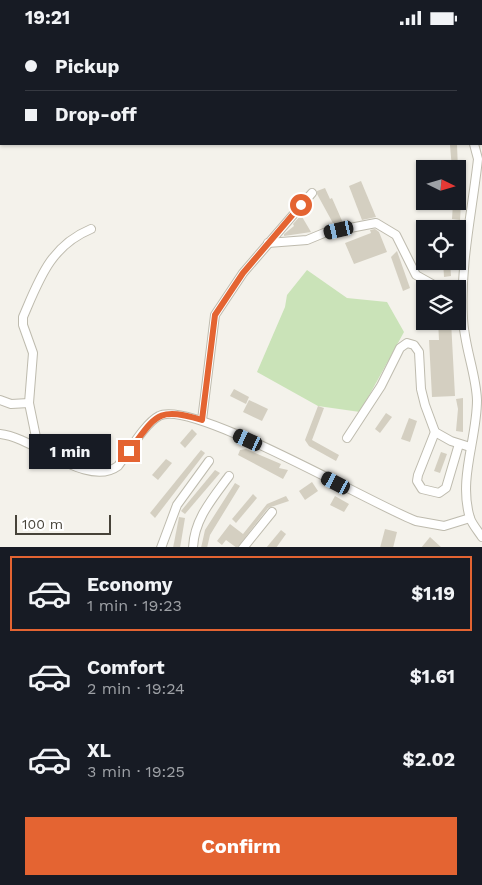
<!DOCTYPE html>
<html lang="en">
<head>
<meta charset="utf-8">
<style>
  body { margin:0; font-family:"Work Sans",sans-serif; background:#242831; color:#f1f3f6; height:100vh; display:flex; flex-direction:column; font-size:19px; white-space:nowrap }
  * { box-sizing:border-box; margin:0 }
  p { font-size:16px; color:#9ea1a6 }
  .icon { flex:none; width:28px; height:28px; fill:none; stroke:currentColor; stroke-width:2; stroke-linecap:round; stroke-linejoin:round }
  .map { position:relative; height:512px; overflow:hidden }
  .panel { display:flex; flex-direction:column; background:#171b24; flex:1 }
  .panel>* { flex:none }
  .top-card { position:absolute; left:0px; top:0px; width:482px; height:110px; box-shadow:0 1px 4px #0004; display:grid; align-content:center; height:110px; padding:0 25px; background:#171b24 }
  .needle { width:32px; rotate:95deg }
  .fabs { position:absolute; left:416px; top:125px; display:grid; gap:10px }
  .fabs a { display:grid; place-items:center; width:50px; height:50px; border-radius:0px; background:#171b24; box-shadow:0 1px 4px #0004; font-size:25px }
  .scale { position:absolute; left:15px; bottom:12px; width:96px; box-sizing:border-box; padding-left:5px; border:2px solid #474339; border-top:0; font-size:14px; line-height:18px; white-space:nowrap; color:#474339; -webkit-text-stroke:4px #fff; paint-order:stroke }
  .end { position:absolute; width:22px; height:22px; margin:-11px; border:6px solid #e46432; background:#fff; box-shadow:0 0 0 2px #fff }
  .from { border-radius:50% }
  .bubble { position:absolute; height:35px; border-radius:0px; background:#171b24; box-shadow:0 1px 4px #0004; font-size:16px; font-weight:700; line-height:35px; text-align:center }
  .car { position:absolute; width:15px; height:30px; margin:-15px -8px; border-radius:6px; box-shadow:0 0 4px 1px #0007; background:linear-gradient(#222 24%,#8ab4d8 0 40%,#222 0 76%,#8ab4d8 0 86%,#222 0) }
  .top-card b { display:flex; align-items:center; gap:18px; height:48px; font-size:19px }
  .top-card b+b { border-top:1px solid #363941 }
  .top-card i { width:12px; height:12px; background:#f1f3f6 }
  ul { padding:9px 0 0; list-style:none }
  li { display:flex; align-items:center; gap:15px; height:75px; margin:0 10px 8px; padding:0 15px; border:2px solid transparent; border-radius:0px }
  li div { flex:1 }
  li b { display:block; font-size:19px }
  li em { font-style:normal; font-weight:700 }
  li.selected { border-color:#e46432 }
  li>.icon { width:45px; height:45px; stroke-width:1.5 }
  .cta { display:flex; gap:10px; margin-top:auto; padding:10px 25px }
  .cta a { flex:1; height:58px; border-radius:0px; background:#e46432; color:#fff; font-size:20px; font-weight:700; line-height:58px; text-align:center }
  .status { display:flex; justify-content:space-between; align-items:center; height:35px; padding:0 25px; background:#171b24; direction:ltr }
  .status svg { height:14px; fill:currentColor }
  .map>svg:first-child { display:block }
  .green { fill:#cae3b8 }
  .building { fill:#d4cfc1 }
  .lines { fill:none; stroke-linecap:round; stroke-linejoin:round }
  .street-casing { stroke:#bebbae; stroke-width:10 }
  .secondary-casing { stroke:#cbc69d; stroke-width:12 }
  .street { stroke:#fff; stroke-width:8 }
  .secondary { stroke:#f9f5cf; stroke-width:10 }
  .route { stroke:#e46432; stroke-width:6 }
</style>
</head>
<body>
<div class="status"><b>19:21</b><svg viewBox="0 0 49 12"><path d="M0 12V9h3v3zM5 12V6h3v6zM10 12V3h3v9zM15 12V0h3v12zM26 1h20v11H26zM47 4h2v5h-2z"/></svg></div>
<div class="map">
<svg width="482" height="513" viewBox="0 0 482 513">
  <rect width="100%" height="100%" fill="#f4f2eb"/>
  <path class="green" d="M307 235 347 263 387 267 404 297 360 377 318 371 257 337 285 272 287 260Z"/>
  <g class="building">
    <path d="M450 110H457L458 134H452Z"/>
    <path d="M361 146 376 182 362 185 349 151Z"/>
    <path d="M325 153 330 164 332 163 343 188 334 190 317 159V156Z"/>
    <path d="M453 167 461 168 460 185 452 184Z"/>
    <path d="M301 180 311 197 284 201V199L294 191 293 189Z"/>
    <path d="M375 194 379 197 387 217 354 229 345 208 371 198 370 195Z"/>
    <path d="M397 216 410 253 403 256 391 222Z"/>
    <path d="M443 226H450L451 241 444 242Z"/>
    <path d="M438 286H451L455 361 432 362 429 305H439Z"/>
    <path d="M234 354 249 362 246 369 230 361Z"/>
    <path d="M463 363V397L456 396 458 374 456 364Z"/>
    <path d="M249 365 268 374 262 386 243 377Z"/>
    <path d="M318 371 324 373 312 405 339 420 336 426 309 411 305 405Z"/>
    <path d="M386 378 392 382 380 398 375 394Z"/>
    <path d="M409 383 417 386 410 407 401 404Z"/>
    <path d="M192 394 197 399 185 413 180 408Z"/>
    <path d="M246 414 281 429 279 433 288 435 283 444 238 420 240 415Z"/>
    <path d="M201 415 205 418 155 483 150 478Z"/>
    <path d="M441 417 447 419 440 438 434 436Z"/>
    <path d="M166 424 172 428 158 445 152 440Z"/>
    <path d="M215 435 220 438 185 479 181 476Z"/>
    <path d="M312 447 318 456 305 465 299 456Z"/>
    <path d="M235 448 240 451 210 500 207 513H201L205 495Z"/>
    <path d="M253 459 257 463 236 488 232 484Z"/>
    <path d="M286 461 289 466 268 473 237 513 226 505 222 510 217 506 230 489 243 499 267 469Z"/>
    <path d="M335 461 349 469 344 477 330 470Z"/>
    <path d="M179 482 185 483 180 513H173Z"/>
    <path d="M385 494 397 497 393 513H380Z"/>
    <path d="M281 495 286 499 276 513H266Z"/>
    <path d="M430 502 442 513H421Z"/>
  </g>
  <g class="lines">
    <g class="street-casing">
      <g id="street">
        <path d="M383 0 384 1"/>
        <path d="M474 109 478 124C472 178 460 229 463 283 464 311 476 338 477 365 477 404 458 444 470 483 472 489 478 496 482 502"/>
        <path d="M268 208 307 205 324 198 376 188 396 200 416 240 441 254"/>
        <path d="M0 365 11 369 29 368"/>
        <path d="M202 385 215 280 243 238 312 158"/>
        <path d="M435 397 418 440 417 446 422 454 439 458 446 453 459 409"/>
        <path d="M0 399C34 402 87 454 118 431 128 418 145 388 159 381 191 363 373 470 416 486L444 491 470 483"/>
        <path d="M347 403 381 351 400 313 407 308 414 310 419 317 421 354 425 370 435 397 451 406 470 412"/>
        <path d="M38 412 29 368 33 318 23 290V282C39 245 50 211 91 194"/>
        <path d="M161 513 177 470 209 426"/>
        <path d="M193 513C194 484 213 463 229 441"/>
        <path d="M243 513 272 477"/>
      </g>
    </g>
    <g class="secondary-casing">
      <g id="secondary">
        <path d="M397 1 398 0"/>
        <path d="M0 63 1 62"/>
      </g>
    </g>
    <use href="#street" class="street"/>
    <use href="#secondary" class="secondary"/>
  </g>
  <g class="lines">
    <path class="route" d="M129 416C156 381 156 371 202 385L215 280 243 238 301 170"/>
  </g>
</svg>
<div class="fabs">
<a><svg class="needle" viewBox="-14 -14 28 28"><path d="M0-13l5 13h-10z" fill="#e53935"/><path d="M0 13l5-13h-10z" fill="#9ea1a6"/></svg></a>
<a><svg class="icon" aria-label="locate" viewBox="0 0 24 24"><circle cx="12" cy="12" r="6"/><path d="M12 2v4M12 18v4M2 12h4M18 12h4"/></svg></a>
<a><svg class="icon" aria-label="layers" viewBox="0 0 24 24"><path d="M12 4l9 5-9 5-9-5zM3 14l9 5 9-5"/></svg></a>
</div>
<div class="scale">100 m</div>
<i class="end from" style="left:301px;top:170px"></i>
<i class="end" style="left:129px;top:416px"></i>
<div class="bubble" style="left:29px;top:399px;width:82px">1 min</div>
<i class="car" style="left:339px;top:195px;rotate:257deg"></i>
<i class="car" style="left:248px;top:405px;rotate:295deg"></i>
<i class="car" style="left:336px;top:448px;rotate:297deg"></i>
<div class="top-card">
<b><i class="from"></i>Pickup</b>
<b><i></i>Drop-off</b>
</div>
</div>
<section class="panel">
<ul>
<li class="selected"><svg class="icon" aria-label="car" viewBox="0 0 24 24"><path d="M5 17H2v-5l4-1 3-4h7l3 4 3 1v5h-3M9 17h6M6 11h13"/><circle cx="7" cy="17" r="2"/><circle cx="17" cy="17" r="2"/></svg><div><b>Economy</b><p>1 min · 19:23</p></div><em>$1.19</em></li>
<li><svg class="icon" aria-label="car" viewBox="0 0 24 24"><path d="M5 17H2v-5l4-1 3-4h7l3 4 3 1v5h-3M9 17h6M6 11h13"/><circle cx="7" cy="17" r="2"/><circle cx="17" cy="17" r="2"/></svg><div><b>Comfort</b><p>2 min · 19:24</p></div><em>$1.61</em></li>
<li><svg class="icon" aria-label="car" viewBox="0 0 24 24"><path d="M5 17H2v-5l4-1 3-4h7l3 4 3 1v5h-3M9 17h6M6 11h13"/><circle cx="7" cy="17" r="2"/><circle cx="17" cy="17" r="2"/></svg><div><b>XL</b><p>3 min · 19:25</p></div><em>$2.02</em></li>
</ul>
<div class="cta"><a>Confirm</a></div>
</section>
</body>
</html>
